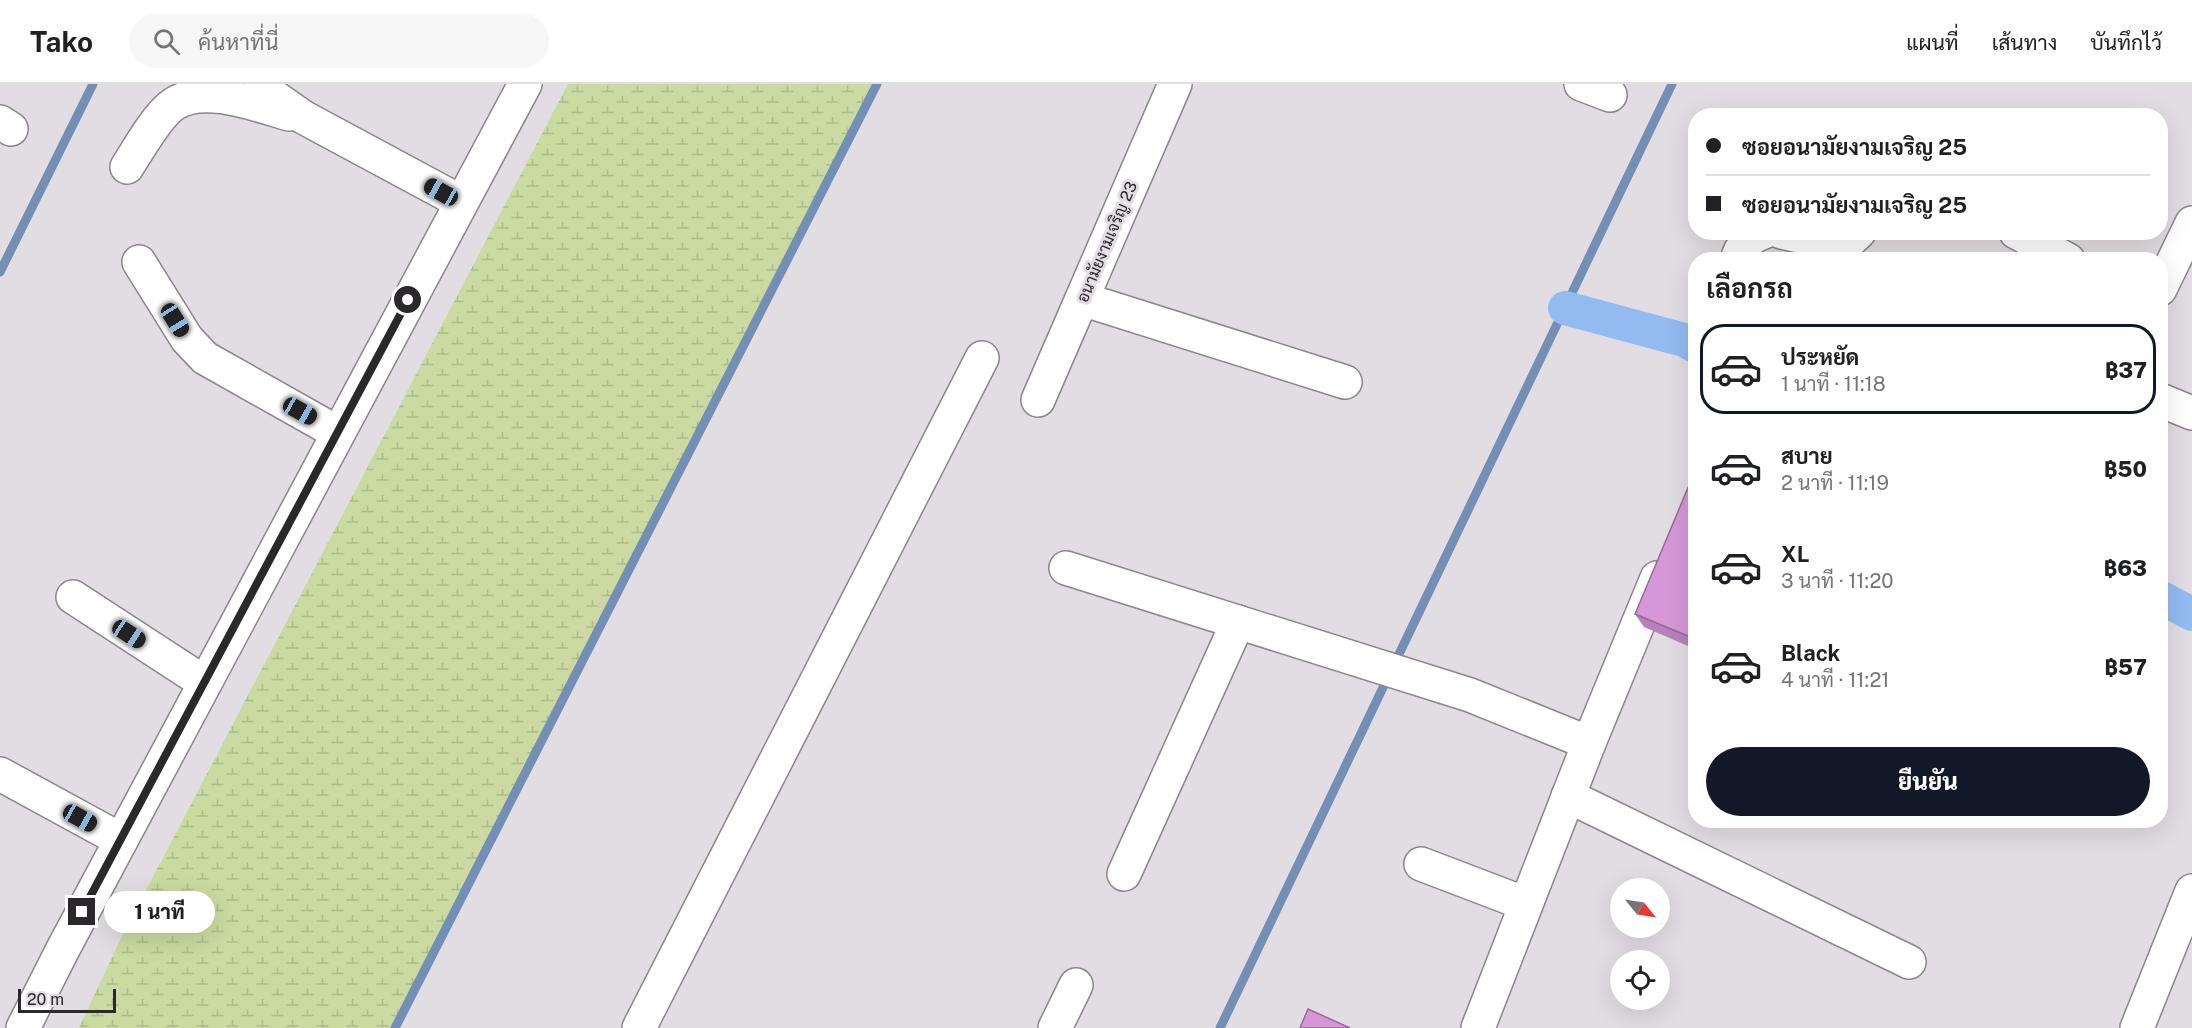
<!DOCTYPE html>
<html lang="th">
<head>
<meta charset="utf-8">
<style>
  body { margin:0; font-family:"Public Sans",Sarabun,sans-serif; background:#f6f6f6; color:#202124; height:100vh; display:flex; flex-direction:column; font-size:22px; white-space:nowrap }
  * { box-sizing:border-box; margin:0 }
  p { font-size:20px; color:#757577 }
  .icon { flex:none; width:33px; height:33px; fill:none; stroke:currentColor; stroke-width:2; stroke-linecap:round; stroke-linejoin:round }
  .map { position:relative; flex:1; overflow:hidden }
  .sheet { position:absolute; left:1688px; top:168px; width:480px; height:576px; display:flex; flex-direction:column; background:#fff; border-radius:24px; box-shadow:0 6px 24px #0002 }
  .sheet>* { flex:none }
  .guide { position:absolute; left:1688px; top:24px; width:480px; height:132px; border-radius:24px; box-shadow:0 6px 24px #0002; display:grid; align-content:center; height:132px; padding:0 18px; background:#fff }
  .needle { width:39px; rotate:120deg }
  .buttons { position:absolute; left:1610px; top:794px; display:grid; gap:12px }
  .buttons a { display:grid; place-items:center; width:60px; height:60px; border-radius:50%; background:#fff; box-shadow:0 6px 24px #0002; font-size:30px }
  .scale { position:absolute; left:18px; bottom:15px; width:98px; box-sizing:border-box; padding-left:6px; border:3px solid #2a282a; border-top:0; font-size:16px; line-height:21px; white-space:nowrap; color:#2a282a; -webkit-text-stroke:4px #e2dde2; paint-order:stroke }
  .end { position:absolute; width:27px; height:27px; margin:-14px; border:8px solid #2a282a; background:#fff; box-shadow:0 0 0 3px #fff }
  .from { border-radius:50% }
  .bubble { position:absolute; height:42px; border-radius:21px; background:#fff; box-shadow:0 6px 24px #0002; font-size:20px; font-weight:800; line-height:42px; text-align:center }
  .car { position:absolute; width:18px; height:36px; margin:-18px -9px; border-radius:8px; box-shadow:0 0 4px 2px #0007; background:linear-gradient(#222 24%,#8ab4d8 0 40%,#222 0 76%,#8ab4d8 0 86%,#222 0) }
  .guide b { display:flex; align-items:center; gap:21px; height:57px; font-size:22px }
  .guide b+b { border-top:2px solid #e0e0e0 }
  .guide i { width:15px; height:15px; background:#202124 }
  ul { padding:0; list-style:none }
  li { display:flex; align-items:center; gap:18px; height:90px; margin:0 12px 9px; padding:0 6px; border:3px solid transparent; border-radius:24px }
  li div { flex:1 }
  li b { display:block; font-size:22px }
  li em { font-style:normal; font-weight:800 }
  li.active { border-color:#111827 }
  li>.icon { width:54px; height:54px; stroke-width:1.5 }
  h2 { padding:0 18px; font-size:27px; line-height:72px }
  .action { display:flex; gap:12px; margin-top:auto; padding:12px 18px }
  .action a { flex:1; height:69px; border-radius:36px; background:#111827; color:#fff; font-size:24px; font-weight:800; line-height:69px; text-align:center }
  header { display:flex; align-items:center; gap:36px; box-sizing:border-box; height:84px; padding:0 30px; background:#fff; border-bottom:2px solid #e0e0e0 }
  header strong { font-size:28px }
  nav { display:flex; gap:33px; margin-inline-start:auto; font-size:21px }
  .search { width:420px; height:54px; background:#f6f6f6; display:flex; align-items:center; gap:15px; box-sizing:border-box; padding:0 21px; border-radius:33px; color:#757577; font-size:22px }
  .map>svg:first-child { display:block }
  .wetland { fill:url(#wetland-marsh) }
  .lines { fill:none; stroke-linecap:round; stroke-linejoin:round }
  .stream { stroke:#748fb6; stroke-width:9 }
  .canal { stroke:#93bbf2; stroke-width:34 }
  .minor-casing { stroke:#8a868a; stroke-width:36 }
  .minor { stroke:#fff; stroke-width:33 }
  .wall { fill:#b782ba }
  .building { fill:#d597d8; stroke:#956a97; stroke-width:1.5 }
  .route { stroke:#2a282a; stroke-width:8 }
  .labels { text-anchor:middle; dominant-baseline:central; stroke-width:6; stroke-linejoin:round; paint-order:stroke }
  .street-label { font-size:16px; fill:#2a282a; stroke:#e2dde2 }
</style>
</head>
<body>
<header>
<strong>Tako</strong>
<div class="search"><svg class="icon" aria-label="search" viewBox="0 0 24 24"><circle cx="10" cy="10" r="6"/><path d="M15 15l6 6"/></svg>ค้นหาที่นี่</div>
<nav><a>แผนที่</a><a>เส้นทาง</a><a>บันทึกไว้</a></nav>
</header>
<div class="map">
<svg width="2192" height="944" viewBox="0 0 2192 944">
  <defs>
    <pattern id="wetland-marsh" width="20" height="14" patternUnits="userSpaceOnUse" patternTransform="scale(1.5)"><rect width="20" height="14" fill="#cadaa0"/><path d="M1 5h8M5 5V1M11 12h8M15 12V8" fill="none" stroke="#aebb8a"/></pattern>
  </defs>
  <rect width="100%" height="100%" fill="#e2dde2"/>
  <path class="wetland" d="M568 0H877L395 944H79L121 854Z"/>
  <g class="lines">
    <g class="stream">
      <path d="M0 188 93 0"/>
      <path d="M395 944 877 0"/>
      <path d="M1220 944 1672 0"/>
    </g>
    <g class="canal">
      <path d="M1565 224 1684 256 1695 262"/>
      <path d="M2160 513 2192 530"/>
    </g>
    <g class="minor-casing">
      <g id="minor">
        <path d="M261 0 273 12 303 33 461 118"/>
        <path d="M1581 0 1610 11"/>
        <path d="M0 38 11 45"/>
        <path d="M127 83C138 66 158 30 174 20 204 0 257 21 289 30"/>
        <path d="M1781 148 1844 162 1859 148"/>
        <path d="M2016 148 2068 176"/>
        <path d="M1737 176C1741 161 1750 153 1764 148"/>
        <path d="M139 178 187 255 205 274 338 349"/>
        <path d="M2160 205 2192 139"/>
        <path d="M1082 215 1345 298"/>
        <path d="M1038 316 1175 0"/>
        <path d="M2160 316 2192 329"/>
        <path d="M1066 484 1470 611 1589 659"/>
        <path d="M73 513 205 599"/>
        <path d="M0 690 121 756"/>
        <path d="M1568 712 1909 878"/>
        <path d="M1421 780 1526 820"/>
        <path d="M1124 790 1238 538"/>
        <path d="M23 944 63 865 525 0"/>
        <path d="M639 944 982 274"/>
        <path d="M1055 944 1076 901"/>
        <path d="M1478 944 1589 659 1657 494"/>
        <path d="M2137 944 2192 807"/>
      </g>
    </g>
    <use href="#minor" class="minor"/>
  </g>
  <path class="wall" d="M1695 401V565L1644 543 1635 530Z"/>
  <g class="building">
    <path d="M1690 399 1695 401V555L1635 530Z"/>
    <path d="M1308 925 1350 944H1300Z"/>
  </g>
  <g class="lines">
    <path class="route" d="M82 828 408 216"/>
  </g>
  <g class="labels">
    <g class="street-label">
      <text transform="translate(1107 158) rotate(-67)">อนามัยงามเจริญ 23</text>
    </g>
  </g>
</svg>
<div class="buttons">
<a><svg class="needle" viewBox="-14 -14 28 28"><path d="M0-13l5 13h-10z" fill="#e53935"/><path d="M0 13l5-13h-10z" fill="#757577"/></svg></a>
<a><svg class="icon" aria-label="locate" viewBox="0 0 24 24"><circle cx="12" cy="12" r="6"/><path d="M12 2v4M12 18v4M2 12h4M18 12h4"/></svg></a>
</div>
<div class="scale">20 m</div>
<i class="end from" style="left:408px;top:216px"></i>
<i class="end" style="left:82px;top:828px"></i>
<div class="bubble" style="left:104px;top:807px;width:111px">1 นาที</div>
<i class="car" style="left:441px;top:108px;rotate:299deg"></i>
<i class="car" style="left:175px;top:236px;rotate:148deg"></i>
<i class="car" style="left:300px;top:327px;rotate:119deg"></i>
<i class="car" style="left:129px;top:550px;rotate:123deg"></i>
<i class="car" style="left:80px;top:734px;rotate:119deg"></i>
<div class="guide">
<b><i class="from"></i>ซอยอนามัยงามเจริญ 25</b>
<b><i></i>ซอยอนามัยงามเจริญ 25</b>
</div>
<section class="sheet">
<h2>เลือกรถ</h2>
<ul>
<li class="active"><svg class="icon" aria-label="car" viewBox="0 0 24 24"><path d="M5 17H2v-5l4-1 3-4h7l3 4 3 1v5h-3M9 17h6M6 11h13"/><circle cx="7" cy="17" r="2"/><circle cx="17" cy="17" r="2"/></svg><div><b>ประหยัด</b><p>1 นาที · 11:18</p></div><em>฿37</em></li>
<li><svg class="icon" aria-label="car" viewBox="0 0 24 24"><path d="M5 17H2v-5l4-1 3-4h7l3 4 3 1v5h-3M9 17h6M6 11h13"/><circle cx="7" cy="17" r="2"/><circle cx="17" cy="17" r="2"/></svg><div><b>สบาย</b><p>2 นาที · 11:19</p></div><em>฿50</em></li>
<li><svg class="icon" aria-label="car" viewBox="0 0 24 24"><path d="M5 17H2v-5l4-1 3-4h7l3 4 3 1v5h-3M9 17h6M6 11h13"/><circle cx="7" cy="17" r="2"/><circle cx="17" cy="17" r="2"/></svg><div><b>XL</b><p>3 นาที · 11:20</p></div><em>฿63</em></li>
<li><svg class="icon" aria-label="car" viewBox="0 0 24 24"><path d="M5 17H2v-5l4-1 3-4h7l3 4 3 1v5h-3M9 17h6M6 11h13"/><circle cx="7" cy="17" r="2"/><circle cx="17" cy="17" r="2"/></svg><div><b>Black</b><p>4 นาที · 11:21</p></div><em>฿57</em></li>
</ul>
<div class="action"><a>ยืนยัน</a></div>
</section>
</div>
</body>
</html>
